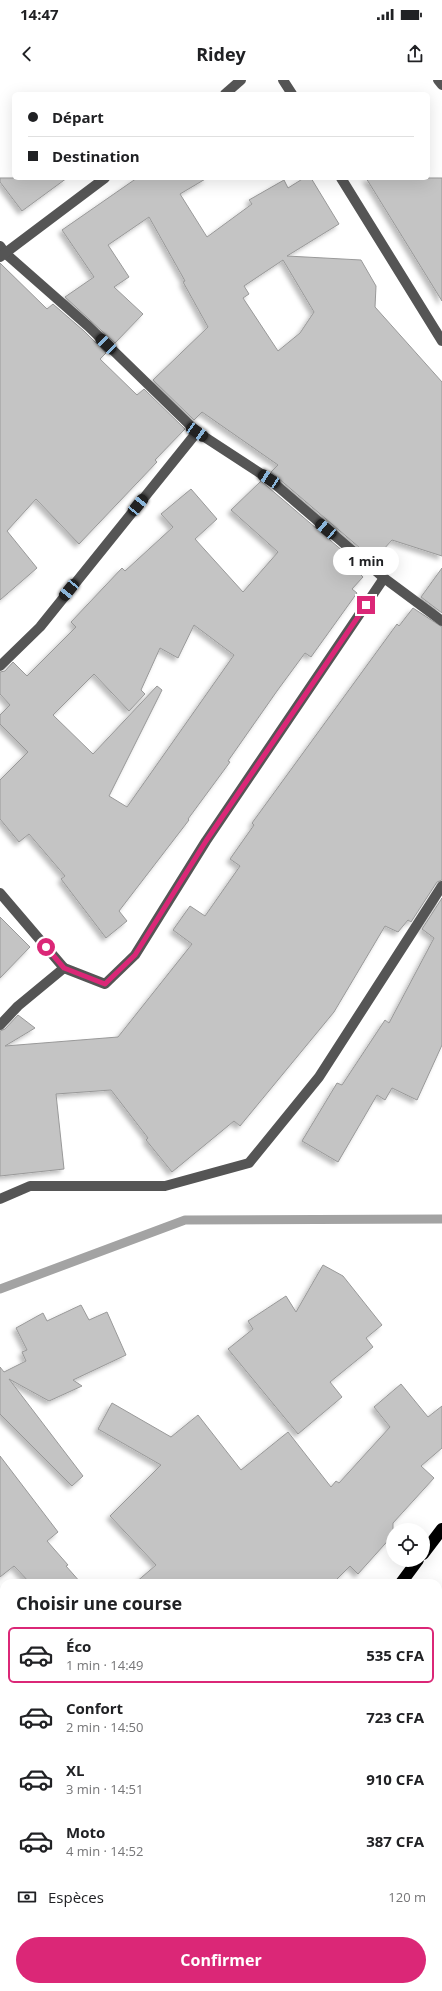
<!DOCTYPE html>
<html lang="fr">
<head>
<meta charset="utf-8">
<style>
  body { margin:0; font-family:"Open Sans",sans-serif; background:#f2f2f2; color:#202124; height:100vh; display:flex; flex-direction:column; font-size:15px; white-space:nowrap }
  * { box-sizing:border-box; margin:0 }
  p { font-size:13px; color:#757577 }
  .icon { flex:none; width:22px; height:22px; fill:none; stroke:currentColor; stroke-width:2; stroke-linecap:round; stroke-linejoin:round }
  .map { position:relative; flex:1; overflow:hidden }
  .details { position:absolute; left:0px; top:1499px; width:442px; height:412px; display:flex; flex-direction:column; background:#fff; border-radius:12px 12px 0 0; box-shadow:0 4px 16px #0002 }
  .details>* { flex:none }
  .top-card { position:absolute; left:12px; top:12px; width:418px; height:88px; border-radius:6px; box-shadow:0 4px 16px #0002; display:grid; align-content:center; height:88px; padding:0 16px; background:#fff }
  .buttons { position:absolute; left:386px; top:1443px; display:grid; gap:8px }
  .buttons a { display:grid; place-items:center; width:44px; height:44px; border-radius:50%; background:#fff; box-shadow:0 4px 16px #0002; font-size:20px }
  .end { position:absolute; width:18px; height:18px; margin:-9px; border:5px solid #db2777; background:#fff; box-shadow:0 0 0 2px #fff }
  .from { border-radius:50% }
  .bubble { position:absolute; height:28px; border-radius:14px; background:#fff; box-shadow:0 4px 16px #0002; font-size:13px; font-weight:700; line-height:28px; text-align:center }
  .car { position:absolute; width:12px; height:24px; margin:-12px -6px; border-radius:5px; box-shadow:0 0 3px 1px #0007; background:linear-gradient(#222 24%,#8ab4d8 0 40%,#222 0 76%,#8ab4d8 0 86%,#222 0) }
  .top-card b { display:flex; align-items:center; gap:14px; height:38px; font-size:15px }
  .top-card b+b { border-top:1px solid #e0e0e0 }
  .top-card i { width:10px; height:10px; background:#202124 }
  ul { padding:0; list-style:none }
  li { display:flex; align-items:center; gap:12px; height:56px; margin:0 8px 6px; padding:0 8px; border:2px solid transparent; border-radius:6px }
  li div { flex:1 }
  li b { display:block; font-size:15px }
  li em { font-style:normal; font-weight:700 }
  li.selected { border-color:#db2777 }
  li>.icon { width:36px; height:36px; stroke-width:1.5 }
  h2 { padding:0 16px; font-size:18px; line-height:48px }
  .pay { display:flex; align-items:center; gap:10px; height:44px; padding:0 16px; font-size:15px }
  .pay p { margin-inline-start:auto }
  .cta { display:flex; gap:8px; margin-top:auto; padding:8px 16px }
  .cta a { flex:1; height:46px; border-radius:24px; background:#db2777; color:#fff; font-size:16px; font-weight:700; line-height:46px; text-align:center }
  .status { display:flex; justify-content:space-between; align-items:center; height:28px; padding:0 20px; background:#fff; direction:ltr }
  .status svg { height:11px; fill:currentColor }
  header { display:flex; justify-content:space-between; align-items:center; height:52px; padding:0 16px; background:#fff; font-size:18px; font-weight:700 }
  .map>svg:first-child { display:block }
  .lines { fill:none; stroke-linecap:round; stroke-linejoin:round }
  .stream { stroke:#a3a3a3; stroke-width:9 }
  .building { fill:#c4c4c4; stroke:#999; fill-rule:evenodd; filter:url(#shadow) }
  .minor { stroke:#555; stroke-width:10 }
  .highway { stroke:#000; stroke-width:12 }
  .route { stroke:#db2777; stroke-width:5 }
</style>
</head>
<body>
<div class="status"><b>14:47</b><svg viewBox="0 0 49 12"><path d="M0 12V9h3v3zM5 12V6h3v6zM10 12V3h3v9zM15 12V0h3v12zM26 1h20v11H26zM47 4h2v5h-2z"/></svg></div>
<header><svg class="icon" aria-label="back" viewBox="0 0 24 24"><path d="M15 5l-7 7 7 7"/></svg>Ridey<svg class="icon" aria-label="share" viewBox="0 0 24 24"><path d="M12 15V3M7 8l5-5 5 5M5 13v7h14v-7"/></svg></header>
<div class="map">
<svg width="442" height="1911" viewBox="0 0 442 1911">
  <defs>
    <filter id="shadow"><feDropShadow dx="-3.5" dy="3.5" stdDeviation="2" flood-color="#0004"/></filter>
  </defs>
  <rect width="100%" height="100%" fill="#fff"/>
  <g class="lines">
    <path class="stream" d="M0 1209 185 1140 442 1139"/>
  </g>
  <g class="building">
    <path d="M0 98H67L22 131 0 102Z"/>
    <path d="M137 98H207L180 114 207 157 252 124 249 120 284 100 288 108 304 98H311L339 144 287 176 361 180 376 206 375 227 442 302V476L392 460 374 480 271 392 278 385 202 332 194 340 153 300 208 247 183 202 185 201 149 137 108 165 129 197 114 207 143 234 115 263 65 217 94 197 62 150ZM283 180 314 232 300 253 278 271 243 218 249 214 244 206Z"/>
    <path d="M366 98H442V221Z"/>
    <path d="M0 183 47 229 53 224 84 251 106 273 100 279 137 315 144 309 185 349 155 380 157 382 79 464 36 419 7 451 37 488 0 520Z"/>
    <path d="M261 401 365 490 361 495 363 497 352 509 357 513 311 577 305 573 277 611 228 681 230 682 188 739 189 740 119 831 127 841 106 858 61 799 65 796 29 754 19 762 0 739V700L28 672 0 644V635L10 625 0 614V592L5 591 13 582 27 596 76 547 71 542 122 488 125 491 173 447 161 434 191 409 217 439 195 459 243 512 278 472 231 430ZM194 545 234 575 127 727 109 716 162 610 157 606 93 674 53 635 94 594 129 631 145 614 141 610 160 568 178 578Z"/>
    <path d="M442 488V533L421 517Z"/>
    <path d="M413 528 442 547V800L437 802 411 842 408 840 398 852 385 846 334 932 240 1046 234 1041 172 1092 146 1060 148 1058 111 1010 56 1014 64 1089 0 1096V951L5 949 18 935 35 948 5 966 118 957 192 864 173 850 190 826 205 836 240 786 230 779 254 745 252 743 397 544 399 546Z"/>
    <path d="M442 818V965L417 1020 392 1008 385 1020 377 1015 338 1082 302 1061 337 1003 342 1005 385 940 389 943 434 858 422 849Z"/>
    <path d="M0 837 30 867 0 898Z"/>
    <path d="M323 1185 343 1196 382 1245 366 1258 373 1267 330 1302 342 1317 298 1354 228 1269 253 1249 248 1241 286 1216 296 1232Z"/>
    <path d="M81 1225 89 1240 107 1232 126 1275 73 1300 82 1306 49 1321 9 1299 83 1396 72 1406 0 1334V1287L4 1292 26 1281 22 1272 27 1270 16 1248 43 1233 47 1241Z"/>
    <path d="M401 1304 428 1337 442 1326V1368L421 1386 434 1398 393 1443V1455L358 1494 350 1486 333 1503H135L156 1485 110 1436 161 1385 98 1349 112 1323 171 1357 198 1335 241 1390 288 1352 331 1407 336 1401 339 1403 390 1347 374 1327Z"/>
    <path d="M0 1376 58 1452 47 1461 68 1485 66 1486 81 1503H30L14 1486 0 1497Z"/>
  </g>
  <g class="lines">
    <g class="minor">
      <path d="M283 0 292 14"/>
      <path d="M438 0 442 5"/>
      <path d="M225 14 241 0"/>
      <path d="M341 98 442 261"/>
      <path d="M0 166 5 173 88 246 197 352"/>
      <path d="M0 177 105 98"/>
      <path d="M0 586 40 547 197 352 269 399 384 498 442 541"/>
      <path d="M0 813 64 888 18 926 0 945"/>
      <path d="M64 888 105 904 135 875 206 761 384 498"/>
      <path d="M0 1119 30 1106H165L249 1083 319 997 442 806"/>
    </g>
    <g class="highway">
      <path d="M423 1474 442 1449"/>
      <path d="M401 1503 418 1480"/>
      <path d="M92 1911 95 1907"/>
    </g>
  </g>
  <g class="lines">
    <path class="route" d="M46 867 64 888 105 904 135 875 206 761 366 525"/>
  </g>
</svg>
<div class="buttons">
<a><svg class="icon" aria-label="locate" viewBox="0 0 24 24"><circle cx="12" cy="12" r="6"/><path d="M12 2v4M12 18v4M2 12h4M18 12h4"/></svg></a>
</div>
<i class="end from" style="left:46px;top:867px"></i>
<i class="end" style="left:366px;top:525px"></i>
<div class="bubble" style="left:333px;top:467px;width:66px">1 min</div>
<i class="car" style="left:106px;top:264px;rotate:314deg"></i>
<i class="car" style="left:197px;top:352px;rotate:124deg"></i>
<i class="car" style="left:269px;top:399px;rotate:303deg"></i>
<i class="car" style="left:138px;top:425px;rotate:39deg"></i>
<i class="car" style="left:326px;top:449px;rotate:310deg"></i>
<i class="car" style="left:69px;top:510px;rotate:219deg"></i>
<div class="top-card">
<b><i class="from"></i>Départ</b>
<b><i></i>Destination</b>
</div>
<section class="details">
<h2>Choisir une course</h2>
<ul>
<li class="selected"><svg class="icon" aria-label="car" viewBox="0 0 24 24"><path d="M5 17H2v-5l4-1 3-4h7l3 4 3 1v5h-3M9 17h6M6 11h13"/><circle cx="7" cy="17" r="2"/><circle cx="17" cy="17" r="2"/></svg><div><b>Éco</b><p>1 min · 14:49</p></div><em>535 CFA</em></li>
<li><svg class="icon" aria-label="car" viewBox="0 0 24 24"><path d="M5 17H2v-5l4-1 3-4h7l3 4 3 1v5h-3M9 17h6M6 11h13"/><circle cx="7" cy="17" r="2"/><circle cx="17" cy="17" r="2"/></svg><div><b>Confort</b><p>2 min · 14:50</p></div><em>723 CFA</em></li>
<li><svg class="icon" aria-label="car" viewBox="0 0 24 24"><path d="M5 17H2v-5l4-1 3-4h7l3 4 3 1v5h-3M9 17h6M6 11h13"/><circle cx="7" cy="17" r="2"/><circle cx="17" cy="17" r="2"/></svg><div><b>XL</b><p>3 min · 14:51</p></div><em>910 CFA</em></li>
<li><svg class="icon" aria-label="car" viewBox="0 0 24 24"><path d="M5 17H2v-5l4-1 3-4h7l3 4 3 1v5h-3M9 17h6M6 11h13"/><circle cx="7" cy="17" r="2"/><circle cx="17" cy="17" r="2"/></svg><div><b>Moto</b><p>4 min · 14:52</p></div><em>387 CFA</em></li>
</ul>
<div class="pay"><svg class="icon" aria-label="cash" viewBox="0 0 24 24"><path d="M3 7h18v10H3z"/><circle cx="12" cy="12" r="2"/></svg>Espèces<p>120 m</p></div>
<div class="cta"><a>Confirmer</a></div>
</section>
</div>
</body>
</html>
